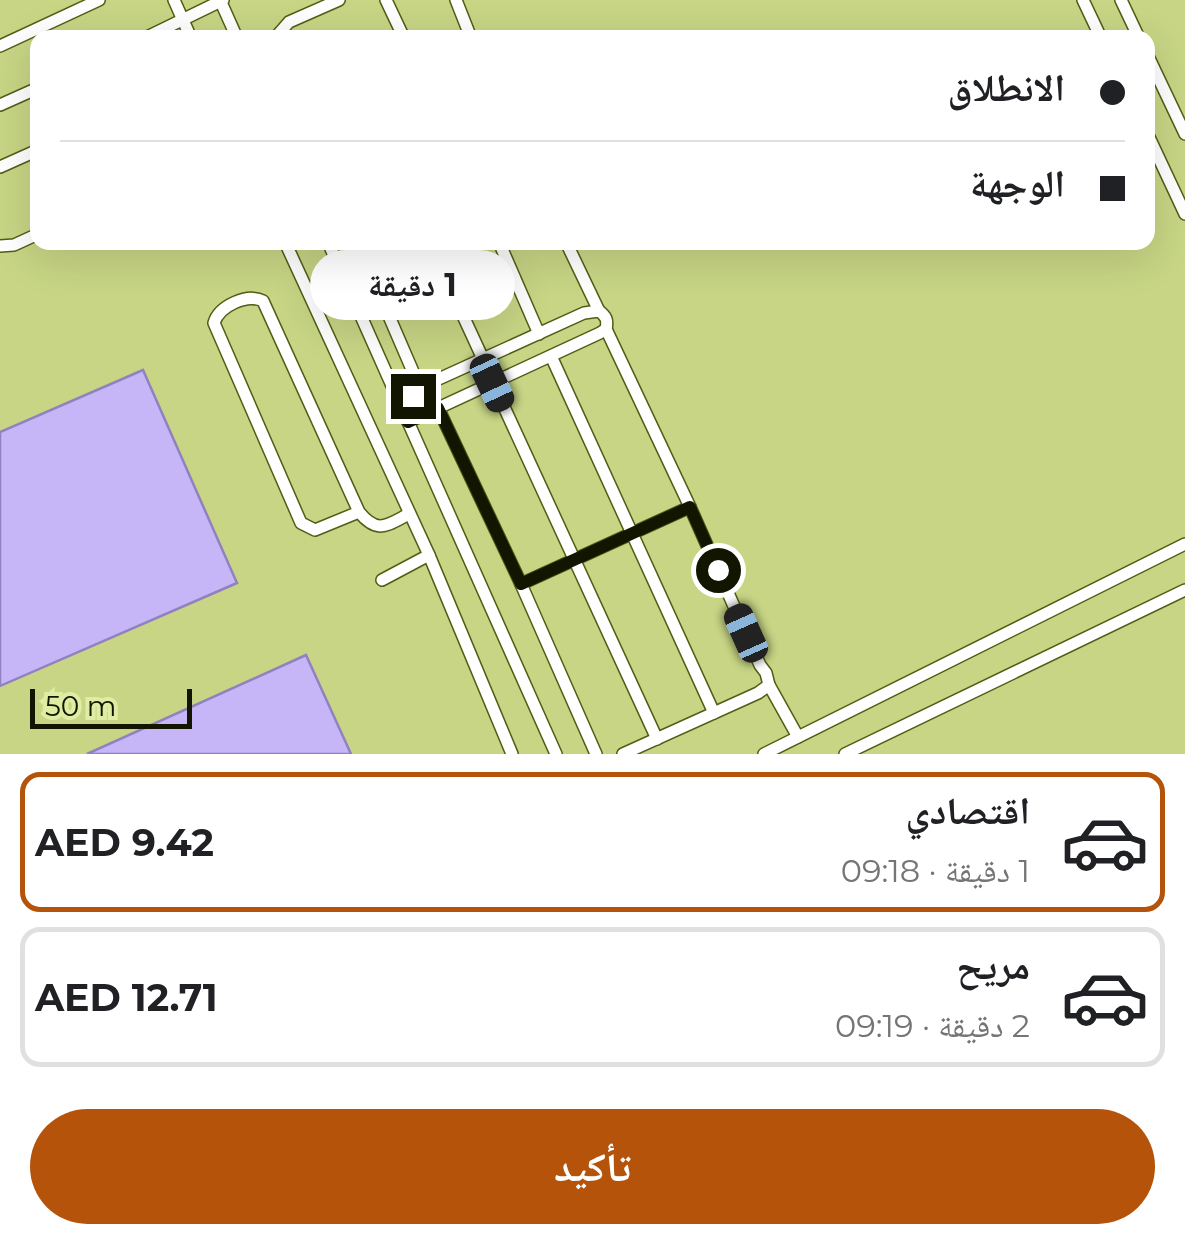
<!DOCTYPE html>
<html lang="ar">
<head>
<meta charset="utf-8">
<style>
  body { margin:0; font-family:Montserrat,"Noto Naskh Arabic",sans-serif; background:#f6f6f6; color:#202124; direction:rtl; height:100vh; display:flex; flex-direction:column; font-size:38px; white-space:nowrap }
  * { box-sizing:border-box; margin:0 }
  p { font-size:32px; color:#757577 }
  .icon { flex:none; width:55px; height:55px; fill:none; stroke:currentColor; stroke-width:2; stroke-linecap:round; stroke-linejoin:round }
  .map { position:relative; height:754px; overflow:hidden; direction:ltr }
  .details { display:flex; flex-direction:column; background:#fff; flex:1 }
  .details>* { flex:none }
  .banner { position:absolute; left:30px; top:30px; width:1125px; height:220px; border-radius:20px; box-shadow:0 10px 40px #0002; direction:rtl; display:grid; align-content:center; height:220px; padding:0 30px; background:#fff }
  .scale { position:absolute; left:30px; bottom:25px; width:162px; box-sizing:border-box; padding-left:10px; border:5px solid #121500; border-top:0; font-size:28px; line-height:35px; white-space:nowrap; color:#121500; -webkit-text-stroke:8px #dfeca4; paint-order:stroke }
  .end { position:absolute; width:45px; height:45px; margin:-22px; border:12px solid #121500; background:#fff; box-shadow:0 0 0 5px #fff }
  .from { border-radius:50% }
  .bubble { position:absolute; height:70px; border-radius:35px; background:#fff; box-shadow:0 10px 40px #0002; font-size:32px; font-weight:700; line-height:70px; text-align:center; direction:rtl }
  .car { position:absolute; width:30px; height:60px; margin:-30px -15px; border-radius:12px; box-shadow:0 0 8px 2px #0007; background:linear-gradient(#222 24%,#8ab4d8 0 40%,#222 0 76%,#8ab4d8 0 86%,#222 0) }
  .banner b { display:flex; align-items:center; gap:35px; height:95px; font-size:38px }
  .banner b+b { border-top:2px solid #e0e0e0 }
  .banner i { width:25px; height:25px; background:#202124 }
  ul { padding:18px 0 0; list-style:none }
  li { display:flex; align-items:center; gap:30px; height:140px; margin:0 20px 15px; padding:0 10px; border:5px solid #e0e0e0; border-radius:20px }
  li div { flex:1 }
  li b { display:block; font-size:38px }
  li em { font-style:normal; font-weight:700 }
  li.active { border-color:#b45309 }
  li>.icon { width:90px; height:90px; stroke-width:1.5 }
  .cta { display:flex; gap:20px; margin-top:auto; padding:20px 30px }
  .cta a { flex:1; height:115px; border-radius:60px; background:#b45309; color:#fff; font-size:40px; font-weight:700; line-height:115px; text-align:center }
  .map>svg:first-child { display:block }
  .built { fill:#c7d585; fill-rule:evenodd }
  .building { fill:#c6b5f7; stroke:#9281bf; stroke-width:2.5 }
  .lines { fill:none; stroke-linecap:round; stroke-linejoin:round }
  .lane-casing { stroke:#535c14; stroke-width:14 }
  .lane { stroke:#fff; stroke-width:11 }
  .route { stroke:#121500; stroke-width:12 }
</style>
</head>
<body>
<div class="map">
<svg width="1185" height="754" viewBox="0 0 1185 754">
  <rect width="100%" height="100%" fill="#d2df98"/>
  <path class="built" d="M0 0H1185V754H0ZM38 38H1148V242H38Z"/>
  <g class="building">
    <path d="M143 370 237 583 0 686V432Z"/>
    <path d="M306 655 351 754H87Z"/>
  </g>
  <g class="lines">
    <g class="lane-casing">
      <g id="lane">
        <path d="M174 0 191 38"/>
        <path d="M220 0 237 38"/>
        <path d="M386 0 404 38"/>
        <path d="M456 0 471 38"/>
        <path d="M1083 0 1101 38"/>
        <path d="M1121 0 1139 38"/>
        <path d="M145 38 223 0"/>
        <path d="M275 38 289 22 339 0"/>
        <path d="M0 46 99 0"/>
        <path d="M1148 56 1185 134"/>
        <path d="M0 105 38 88"/>
        <path d="M1148 135 1185 214"/>
        <path d="M0 167 38 150"/>
        <path d="M285 242 429 555 512 754"/>
        <path d="M328 242 556 754"/>
        <path d="M357 242 420 388"/>
        <path d="M429 242 483 359"/>
        <path d="M499 242 539 334"/>
        <path d="M566 242 599 311"/>
        <path d="M0 246 14 245 38 234"/>
        <path d="M606 329 690 507 760 665 766 673 769 685 758 693 623 754"/>
        <path d="M551 356 714 713"/>
        <path d="M493 383 657 739"/>
        <path d="M438 408 521 584 596 754"/>
        <path d="M403 409 420 388 432 382 584 313 599 311C606 316 608 320 606 329L600 333 408 422"/>
        <path d="M359 512 315 530 301 523 214 323C219 306 247 293 263 301L359 512C378 535 387 525 409 514"/>
        <path d="M382 580 429 555"/>
        <path d="M521 584 690 507"/>
        <path d="M769 685 798 737"/>
        <path d="M764 754 1185 544"/>
        <path d="M845 754 1185 590"/>
      </g>
    </g>
    <use href="#lane" class="lane"/>
  </g>
  <g class="lines">
    <path class="route" d="M413 396 402 410 408 422 438 408 521 584 690 507 718 570"/>
  </g>
</svg>
<div class="scale">50 m</div>
<i class="end from" style="left:718px;top:570px"></i>
<i class="end" style="left:413px;top:396px"></i>
<div class="bubble" style="left:310px;top:250px;width:205px">1 دقيقة</div>
<i class="car" style="left:492px;top:383px;rotate:155deg"></i>
<i class="car" style="left:746px;top:633px;rotate:336deg"></i>
<div class="banner">
<b><i class="from"></i>الانطلاق</b>
<b><i></i>الوجهة</b>
</div>
</div>
<section class="details">
<ul>
<li class="active"><svg class="icon" aria-label="car" viewBox="0 0 24 24"><path d="M5 17H2v-5l4-1 3-4h7l3 4 3 1v5h-3M9 17h6M6 11h13"/><circle cx="7" cy="17" r="2"/><circle cx="17" cy="17" r="2"/></svg><div><b>اقتصادي</b><p>1 دقيقة · 09:18</p></div><em>AED 9.42</em></li>
<li><svg class="icon" aria-label="car" viewBox="0 0 24 24"><path d="M5 17H2v-5l4-1 3-4h7l3 4 3 1v5h-3M9 17h6M6 11h13"/><circle cx="7" cy="17" r="2"/><circle cx="17" cy="17" r="2"/></svg><div><b>مريح</b><p>2 دقيقة · 09:19</p></div><em>AED 12.71</em></li>
</ul>
<div class="cta"><a>تأكيد</a></div>
</section>
</body>
</html>
